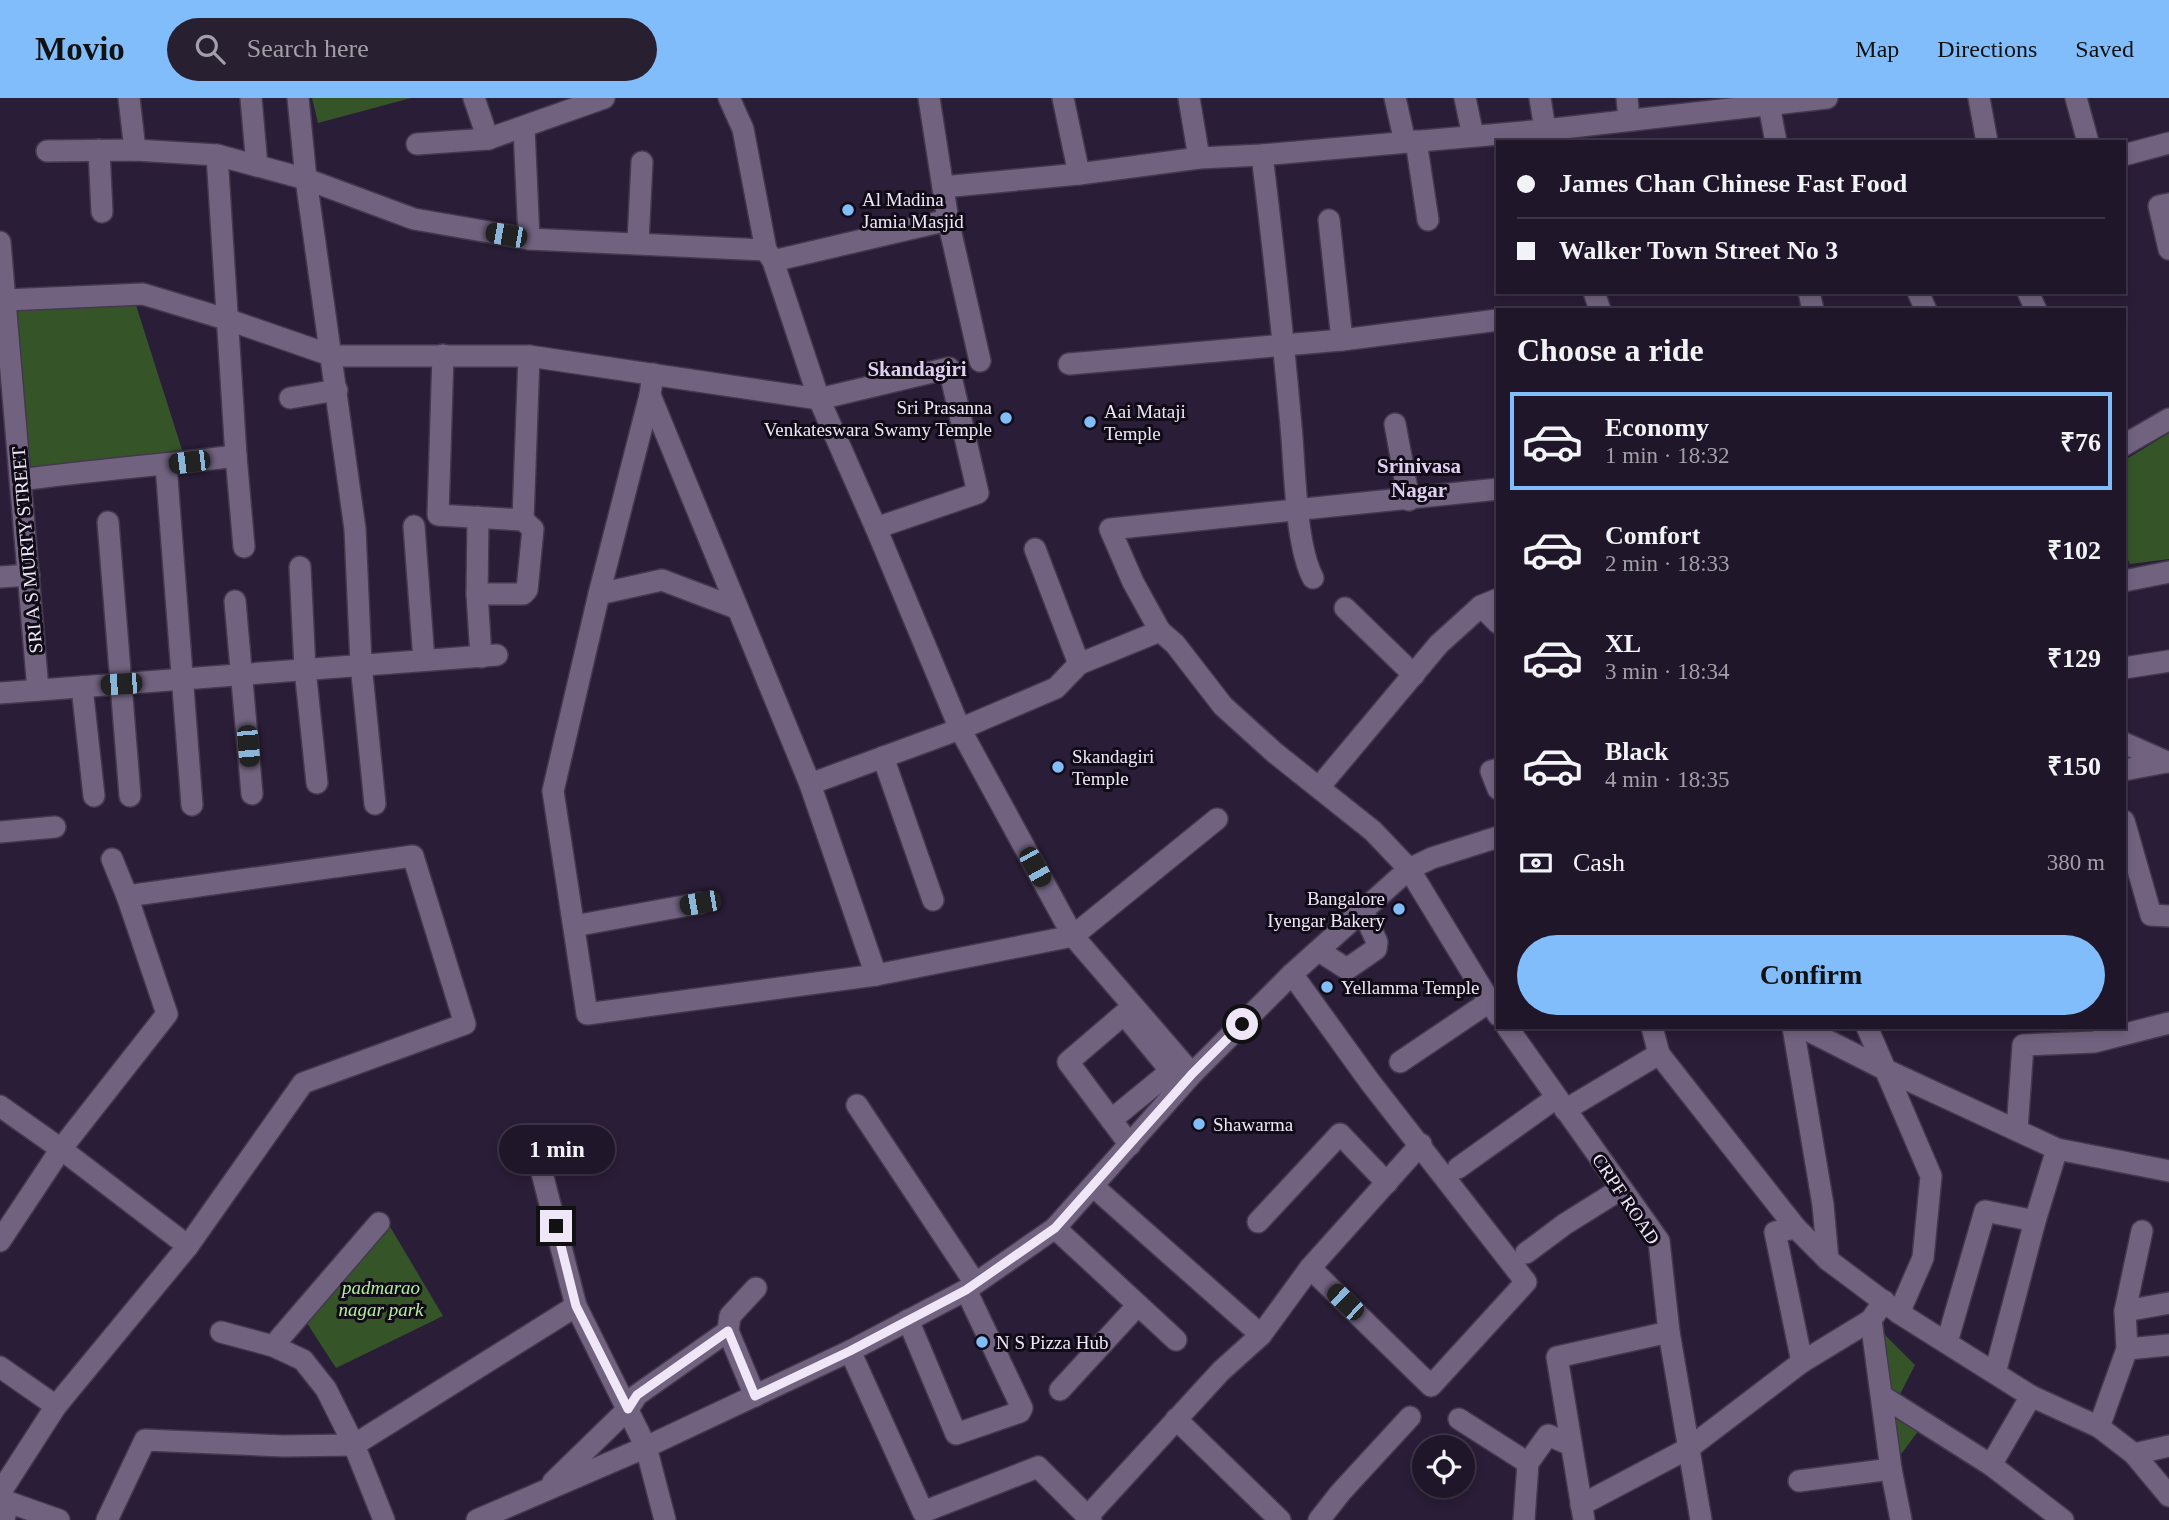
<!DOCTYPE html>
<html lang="en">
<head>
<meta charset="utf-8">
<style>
  body { margin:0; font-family:"Times New Roman",serif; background:#281f31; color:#f1f3f6; height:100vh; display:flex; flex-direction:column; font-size:26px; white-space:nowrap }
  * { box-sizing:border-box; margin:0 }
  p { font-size:23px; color:#a29fa8 }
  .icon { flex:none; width:38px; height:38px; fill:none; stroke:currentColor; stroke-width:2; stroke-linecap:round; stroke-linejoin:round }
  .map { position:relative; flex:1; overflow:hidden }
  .side { position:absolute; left:1496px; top:210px; width:630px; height:721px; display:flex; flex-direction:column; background:#201629; border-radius:0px; box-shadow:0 4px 10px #0003,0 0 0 2px #3d3546 }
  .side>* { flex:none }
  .guide { position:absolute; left:1496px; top:42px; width:630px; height:154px; border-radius:0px; box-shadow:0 4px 10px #0003,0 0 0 2px #3d3546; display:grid; align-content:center; height:154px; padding:0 21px; background:#201629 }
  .fabs { position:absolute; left:1412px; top:1337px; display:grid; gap:14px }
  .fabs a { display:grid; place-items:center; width:63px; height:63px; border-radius:50%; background:#201629; box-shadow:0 4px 10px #0003,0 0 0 2px #3d3546; font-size:35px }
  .end { position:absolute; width:32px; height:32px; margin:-16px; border:9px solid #efe7f8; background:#111; box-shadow:0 0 0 4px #111 }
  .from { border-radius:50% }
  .bubble { position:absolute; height:49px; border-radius:24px; background:#201629; box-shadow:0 4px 10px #0003,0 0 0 2px #3d3546; font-size:23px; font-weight:800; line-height:49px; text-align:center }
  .car { position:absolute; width:21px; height:42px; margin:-21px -10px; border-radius:9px; box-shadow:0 0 5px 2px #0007; background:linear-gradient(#222 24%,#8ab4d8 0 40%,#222 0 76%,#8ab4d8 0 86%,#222 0) }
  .guide b { display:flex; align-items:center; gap:24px; height:66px; font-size:26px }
  .guide b+b { border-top:2px solid #3d3546 }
  .guide i { width:18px; height:18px; background:#f1f3f6 }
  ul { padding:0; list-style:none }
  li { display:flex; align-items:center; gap:21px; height:98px; margin:0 14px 10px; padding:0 7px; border:4px solid transparent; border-radius:0px }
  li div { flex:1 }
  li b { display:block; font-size:26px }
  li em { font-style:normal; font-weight:800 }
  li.active { border-color:#80bdfa }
  li>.icon { width:63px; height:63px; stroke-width:1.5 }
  h2 { padding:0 21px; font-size:32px; line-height:84px }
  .pay { display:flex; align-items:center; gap:18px; height:77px; padding:0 21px; font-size:26px }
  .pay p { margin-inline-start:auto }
  .primary-button { display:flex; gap:14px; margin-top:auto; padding:14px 21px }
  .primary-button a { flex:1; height:80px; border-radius:42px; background:#80bdfa; color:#111; font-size:28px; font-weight:800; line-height:80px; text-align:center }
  header { display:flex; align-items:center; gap:42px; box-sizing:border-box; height:98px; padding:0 35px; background:#80bdfa; color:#111 }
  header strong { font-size:33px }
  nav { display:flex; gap:38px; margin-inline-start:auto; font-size:24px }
  .search { width:490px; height:63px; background:#281f31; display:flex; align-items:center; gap:18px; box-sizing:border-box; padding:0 24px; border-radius:38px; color:#a29fa8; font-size:26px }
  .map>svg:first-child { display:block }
  .green { fill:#355529 }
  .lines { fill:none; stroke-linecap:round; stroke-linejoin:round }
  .minor-casing { stroke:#43384d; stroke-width:24 }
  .minor { stroke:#716380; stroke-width:21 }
  .route { stroke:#efe7f8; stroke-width:9 }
  .poi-dot { fill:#80bdfa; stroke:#100b16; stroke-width:2.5 }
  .labels { text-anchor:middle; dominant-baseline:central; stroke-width:6; stroke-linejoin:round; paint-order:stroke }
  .poi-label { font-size:19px; fill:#efe7f8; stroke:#100b16; text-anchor:start }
  .street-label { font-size:19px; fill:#efe7f8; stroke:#100b16 }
  .park-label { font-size:19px; font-style:italic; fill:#b2ef9c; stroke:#100b16 }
  .neighbourhood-label { font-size:21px; font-weight:bold; fill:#dfcff1; stroke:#100b16 }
</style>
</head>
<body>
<header>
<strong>Movio</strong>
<div class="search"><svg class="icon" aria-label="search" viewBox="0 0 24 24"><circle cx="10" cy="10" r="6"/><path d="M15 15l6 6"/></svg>Search here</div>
<nav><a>Map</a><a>Directions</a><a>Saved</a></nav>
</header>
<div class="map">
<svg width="2169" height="1422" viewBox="0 0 2169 1422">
  <rect width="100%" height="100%" fill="#2a1d37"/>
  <g class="green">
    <path d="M312 0H411L318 25Z"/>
    <path d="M135 204 184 358 26 375 15 209Z"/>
    <path d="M2169 335V461L2130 466 2124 454 2125 362Z"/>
    <path d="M389 1127 443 1218 336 1270 303 1219Z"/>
    <path d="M1882 1234 1915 1267 1896 1304 1922 1328 1899 1359Z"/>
  </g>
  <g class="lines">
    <g class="minor-casing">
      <g id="minor">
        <path d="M129 0 135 52"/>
        <path d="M251 0 257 68"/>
        <path d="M298 0 306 81 355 431 361 566 375 706"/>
        <path d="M474 0 488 41 604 0"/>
        <path d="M729 0 743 31 766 152 773 163 819 301 876 430 960 631 1073 838 1192 976"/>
        <path d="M929 0 948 122 980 263"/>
        <path d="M1063 0 1079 76"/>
        <path d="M1189 0 1199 60"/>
        <path d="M1395 0 1405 44"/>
        <path d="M1465 0 1473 38"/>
        <path d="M1540 0 1547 44"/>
        <path d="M1627 0 1629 22"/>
        <path d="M1979 0 1987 44"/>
        <path d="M2076 0 2088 44"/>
        <path d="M1769 7 1776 44"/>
        <path d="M524 30 529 141"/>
        <path d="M1416 43 1428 122"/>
        <path d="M417 46 488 41"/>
        <path d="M99 52 102 114"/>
        <path d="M47 53 135 52 217 57 306 81 414 121 529 141 766 152"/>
        <path d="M217 57 236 358 244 449"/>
        <path d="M1262 57C1273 147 1283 237 1291 328 1295 368 1295 446 1313 480"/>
        <path d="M2124 57 2169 45"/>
        <path d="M943 89 1079 76 1199 60 1262 57 1545 32 1827 0"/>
        <path d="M2169 106 2159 108 2169 151"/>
        <path d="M1329 122 1342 242"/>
        <path d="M0 144 38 592"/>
        <path d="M638 144 642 64"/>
        <path d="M773 163 948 122"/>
        <path d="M1594 194 1600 212"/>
        <path d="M1809 194 1813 212"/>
        <path d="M1918 194 1926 212"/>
        <path d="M2028 194 2036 212"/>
        <path d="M6 202 143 196 229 222 333 258H529L819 301 949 270 978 395 876 430"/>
        <path d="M443 257 438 417 523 422 529 258"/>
        <path d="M1069 266 1342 242 1498 222"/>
        <path d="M653 276 650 297 599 496 553 693 587 916 876 877 1073 838 1217 721"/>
        <path d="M650 297 810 686 876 877"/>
        <path d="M290 300 337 292"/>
        <path d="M1395 326 1409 402"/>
        <path d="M2124 347 2169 321"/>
        <path d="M166 367 192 707"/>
        <path d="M21 382C92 372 164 367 236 358"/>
        <path d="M1498 391 1110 431 1133 484 1160 533 1175 546 1223 608 1275 655 1373 733 1409 771 1498 917"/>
        <path d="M478 419 477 496 481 559"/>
        <path d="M108 424 130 698"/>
        <path d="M414 428 424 562"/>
        <path d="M1035 451 1079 566"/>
        <path d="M300 469 305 571 317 685"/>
        <path d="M0 479 29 477"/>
        <path d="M2124 483 2169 474"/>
        <path d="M477 496H523L527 492 533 431 523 422"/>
        <path d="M599 496 662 482 736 510"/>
        <path d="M235 503 252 696"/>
        <path d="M1481 508 1498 525"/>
        <path d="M1345 510 1414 577"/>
        <path d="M2124 570 2169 563"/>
        <path d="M82 589 94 698"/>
        <path d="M0 595 497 557"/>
        <path d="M2124 645 2167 664"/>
        <path d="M883 659 933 802"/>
        <path d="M1498 671 1491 673 1498 691"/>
        <path d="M2124 672 2167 664"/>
        <path d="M810 686 960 631 1056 590 1079 566 1160 533"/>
        <path d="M1320 688 1439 546 1481 508 1498 501"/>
        <path d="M2124 723 2151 817 2169 818"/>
        <path d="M0 734 55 729"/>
        <path d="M574 828 700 805"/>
        <path d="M1319 853 1347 871 1376 851 1377 844 1363 813"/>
        <path d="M1292 876 1370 984 1526 1184 1431 1288 1310 1170"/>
        <path d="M1507 929 1659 1143 1669 1234 1701 1422"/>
        <path d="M1652 929 1659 956 1796 1130 1828 1162 1899 1215 2031 1298 2099 1329 2134 1356 2169 1398"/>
        <path d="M1793 929 1823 1107 1828 1162"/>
        <path d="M1801 929 1884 971 2057 1051 2169 1073"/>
        <path d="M1867 929 1931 1078 1923 1160 1899 1215"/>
        <path d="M1400 964 1489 904"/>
        <path d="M857 1007 975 1185"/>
        <path d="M0 1008 61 1051 188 1148"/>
        <path d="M1565 1012 1659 956"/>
        <path d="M1111 1022 1171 973 1124 916 1068 964 1130 1047"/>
        <path d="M2017 1032 2023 947 2094 944 2169 925"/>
        <path d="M1458 1070 1556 1000"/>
        <path d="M542 1075 576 1208 646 1349 665 1422"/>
        <path d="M1094 1089 1261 1237"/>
        <path d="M1258 1124 1340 1036 1387 1085"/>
        <path d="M1055 1130 1176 1242"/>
        <path d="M1796 1130 1775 1134 1802 1264"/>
        <path d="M0 1143 61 1051 167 916 127 798 112 761"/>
        <path d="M1526 1155 1565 1126 1621 1091"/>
        <path d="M2125 1213 2169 1205"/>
        <path d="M908 1222 956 1336 1020 1314 1022 1310 966 1192"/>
        <path d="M1871 1222 1891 1371 1901 1422"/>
        <path d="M221 1234 273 1248 303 1262 326 1291 354 1347 384 1422"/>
        <path d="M1947 1244 1985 1113 2035 1123"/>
        <path d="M273 1248 379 1125"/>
        <path d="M2127 1251 2169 1247"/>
        <path d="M850 1253 923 1414 1038 1369 1091 1422"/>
        <path d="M0 1269 56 1308"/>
        <path d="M1995 1275 2035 1123 2057 1051"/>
        <path d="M1060 1292 1138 1207"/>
        <path d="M755 1298 728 1233 730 1218 756 1190"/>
        <path d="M1882 1298 1991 1367 2063 1422"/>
        <path d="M1176 1321 1280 1422"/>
        <path d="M1459 1321 1528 1365"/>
        <path d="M2099 1329 2127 1251 2125 1213 2142 1133"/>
        <path d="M2134 1356 2169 1348"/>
        <path d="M1991 1367 2031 1298"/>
        <path d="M1799 1383 1891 1371"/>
        <path d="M553 1384 628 1311 637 1297 728 1233"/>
        <path d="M0 1395 56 1308 188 1148 303 985 465 926 413 758 127 798"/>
        <path d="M1581 1407 1689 1350 1802 1264 1871 1222 1884 1203"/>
        <path d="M1088 1418 1221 1273 1261 1237 1310 1170 1421 1046"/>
        <path d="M4 1422 8 1404 59 1422"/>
        <path d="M107 1422 145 1342 283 1348 354 1347 576 1208"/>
        <path d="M477 1422 646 1349 850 1253 966 1192 1055 1130 1192 976 1292 876 1409 771 1432 760 1498 739"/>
        <path d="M1319 1422 1341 1394 1410 1319"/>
        <path d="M1524 1422 1528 1365 1548 1337 1571 1347"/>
        <path d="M1584 1422 1557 1259 1669 1234"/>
      </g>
    </g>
    <use href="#minor" class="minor"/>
  </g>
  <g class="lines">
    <path class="route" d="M556 1128 576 1208 628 1311 637 1297 728 1233 755 1298 850 1253 966 1192 1055 1130 1192 976 1242 926"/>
  </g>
  <g class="poi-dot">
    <circle cx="848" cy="112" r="7"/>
    <circle cx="1006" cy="320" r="7"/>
    <circle cx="1090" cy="324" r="7"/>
    <circle cx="1058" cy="669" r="7"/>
    <circle cx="1399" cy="811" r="7"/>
    <circle cx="1327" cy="889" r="7"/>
    <circle cx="1199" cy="1026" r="7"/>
    <circle cx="982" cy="1244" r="7"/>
  </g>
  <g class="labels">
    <g class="poi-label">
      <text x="862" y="101">Al Madina<tspan x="862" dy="22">Jamia Masjid</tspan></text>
      <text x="992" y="309" text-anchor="end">Sri Prasanna<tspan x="992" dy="22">Venkateswara Swamy Temple</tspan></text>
      <text x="1104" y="313">Aai Mataji<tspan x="1104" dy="22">Temple</tspan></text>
      <text x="1072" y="658">Skandagiri<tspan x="1072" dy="22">Temple</tspan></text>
      <text x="1385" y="800" text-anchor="end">Bangalore<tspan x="1385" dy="22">Iyengar Bakery</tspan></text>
      <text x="1341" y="889">Yellamma Temple</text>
      <text x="1213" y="1026">Shawarma</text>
      <text x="996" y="1244">N S Pizza Hub</text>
    </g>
    <g class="street-label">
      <text transform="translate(27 452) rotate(-95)">SRI A S MURTY STREET</text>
      <text transform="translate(1626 1101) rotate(56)">CRPF ROAD</text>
    </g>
    <g class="park-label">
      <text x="381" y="1189">padmarao<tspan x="381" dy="22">nagar park</tspan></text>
    </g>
    <g class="neighbourhood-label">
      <text x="917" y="271">Skandagiri</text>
      <text x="1419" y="368">Srinivasa<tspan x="1419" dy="24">Nagar</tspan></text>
    </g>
  </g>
</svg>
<div class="fabs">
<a><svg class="icon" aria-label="locate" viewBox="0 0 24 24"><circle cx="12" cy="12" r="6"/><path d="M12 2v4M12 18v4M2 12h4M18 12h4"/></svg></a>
</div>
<i class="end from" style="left:1242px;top:926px"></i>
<i class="end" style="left:556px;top:1128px"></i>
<div class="bubble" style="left:499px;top:1027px;width:116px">1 min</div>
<i class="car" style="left:506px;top:137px;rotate:280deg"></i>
<i class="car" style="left:189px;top:364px;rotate:263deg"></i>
<i class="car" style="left:121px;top:586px;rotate:266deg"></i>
<i class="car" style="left:248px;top:648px;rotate:175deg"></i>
<i class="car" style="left:1035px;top:769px;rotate:151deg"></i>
<i class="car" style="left:700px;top:805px;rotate:260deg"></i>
<i class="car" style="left:1345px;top:1204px;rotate:314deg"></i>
<div class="guide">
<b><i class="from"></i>James Chan Chinese Fast Food</b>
<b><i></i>Walker Town Street No 3</b>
</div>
<section class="side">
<h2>Choose a ride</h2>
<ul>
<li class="active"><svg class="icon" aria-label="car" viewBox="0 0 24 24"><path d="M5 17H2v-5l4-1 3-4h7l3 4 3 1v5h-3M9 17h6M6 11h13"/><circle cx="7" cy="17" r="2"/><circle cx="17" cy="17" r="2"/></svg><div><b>Economy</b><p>1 min · 18:32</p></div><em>₹76</em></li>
<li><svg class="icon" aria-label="car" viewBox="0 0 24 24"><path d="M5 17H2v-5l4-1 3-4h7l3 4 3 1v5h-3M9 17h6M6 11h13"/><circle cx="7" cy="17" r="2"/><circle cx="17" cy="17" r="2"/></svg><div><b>Comfort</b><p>2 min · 18:33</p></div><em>₹102</em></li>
<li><svg class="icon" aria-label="car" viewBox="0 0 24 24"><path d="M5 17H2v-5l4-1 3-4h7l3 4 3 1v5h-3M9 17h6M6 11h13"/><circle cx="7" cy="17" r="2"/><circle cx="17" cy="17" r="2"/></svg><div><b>XL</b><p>3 min · 18:34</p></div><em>₹129</em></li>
<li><svg class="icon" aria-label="car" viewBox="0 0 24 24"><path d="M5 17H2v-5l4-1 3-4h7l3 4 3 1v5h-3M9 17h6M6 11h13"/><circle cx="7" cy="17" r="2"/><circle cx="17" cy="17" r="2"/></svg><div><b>Black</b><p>4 min · 18:35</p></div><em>₹150</em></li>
</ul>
<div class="pay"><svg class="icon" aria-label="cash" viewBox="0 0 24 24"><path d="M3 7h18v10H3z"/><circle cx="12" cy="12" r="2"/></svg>Cash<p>380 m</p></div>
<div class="primary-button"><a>Confirm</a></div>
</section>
</div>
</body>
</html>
